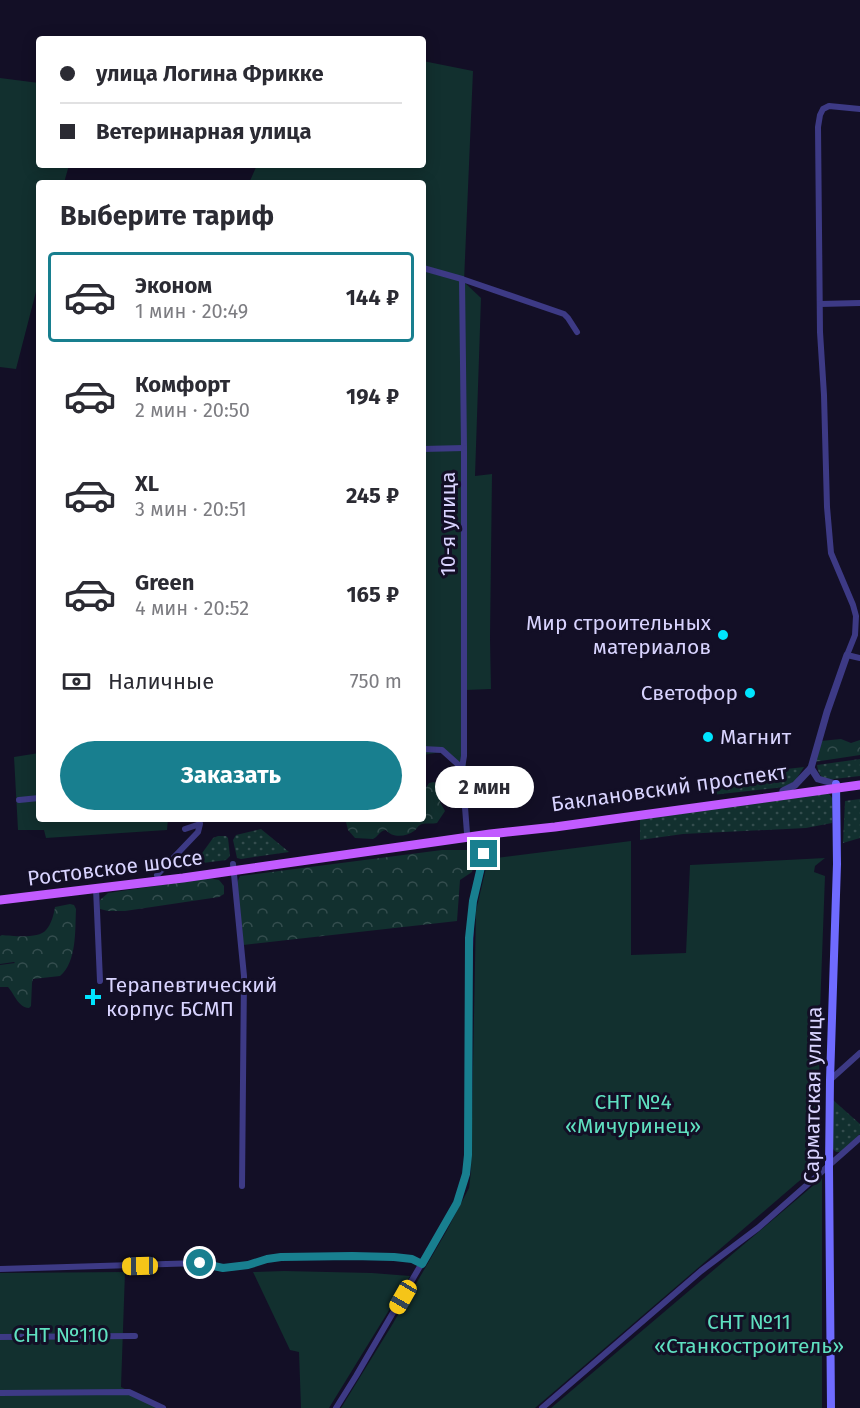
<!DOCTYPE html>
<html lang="ru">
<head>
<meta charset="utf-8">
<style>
  body { margin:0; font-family:"Fira Sans",sans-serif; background:#f7f7f7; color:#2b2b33; height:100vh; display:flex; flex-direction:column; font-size:22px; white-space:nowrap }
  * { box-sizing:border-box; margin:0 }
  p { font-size:20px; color:#7c7c81 }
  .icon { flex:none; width:33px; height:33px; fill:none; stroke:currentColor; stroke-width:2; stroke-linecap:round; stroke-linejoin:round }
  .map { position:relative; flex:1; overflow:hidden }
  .side { position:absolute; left:36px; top:180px; width:390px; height:642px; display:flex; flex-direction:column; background:#fff; border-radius:6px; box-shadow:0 3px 15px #0003 }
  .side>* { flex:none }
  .guide { position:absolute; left:36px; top:36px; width:390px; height:132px; border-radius:6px; box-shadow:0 3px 15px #0003; display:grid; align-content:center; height:132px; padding:0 24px; background:#fff }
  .end { position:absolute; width:27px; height:27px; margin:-14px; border:8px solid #187f8f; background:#fff; box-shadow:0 0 0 3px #fff }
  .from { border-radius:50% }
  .bubble { position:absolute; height:42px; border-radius:21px; background:#fff; box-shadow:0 3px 15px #0003; font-size:20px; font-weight:700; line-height:42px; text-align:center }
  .car { position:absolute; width:18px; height:36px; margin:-18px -9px; border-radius:8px; box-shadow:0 0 4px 2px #0007; background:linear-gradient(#f5c518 24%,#345 0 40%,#f5c518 0 76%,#345 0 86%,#f5c518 0) }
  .guide b { display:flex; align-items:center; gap:21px; height:57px; font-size:22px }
  .guide b+b { border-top:2px solid #e1e1e2 }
  .guide i { width:15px; height:15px; background:#2b2b33 }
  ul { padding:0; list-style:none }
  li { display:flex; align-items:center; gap:18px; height:90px; margin:0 12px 9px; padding:0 12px; border:3px solid transparent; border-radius:6px }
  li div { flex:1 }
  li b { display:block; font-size:22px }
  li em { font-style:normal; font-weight:700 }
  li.selected { border-color:#187f8f }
  li>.icon { width:54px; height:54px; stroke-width:1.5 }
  h2 { padding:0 24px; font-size:27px; line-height:72px }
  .pay { display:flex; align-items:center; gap:15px; height:66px; padding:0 24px; font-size:22px }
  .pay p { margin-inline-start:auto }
  .action { display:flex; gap:12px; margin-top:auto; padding:12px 24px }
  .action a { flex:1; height:69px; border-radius:36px; background:#187f8f; color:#fff; font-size:24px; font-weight:700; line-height:69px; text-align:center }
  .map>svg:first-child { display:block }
  .grass { fill:url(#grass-dots) }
  .forest { fill:url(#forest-crowns) }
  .garden { fill:#12302f }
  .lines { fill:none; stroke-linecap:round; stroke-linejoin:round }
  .minor { stroke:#3d3a85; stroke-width:6 }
  .tertiary { stroke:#3d3a85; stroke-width:7 }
  .secondary { stroke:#6f6bff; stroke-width:8 }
  .primary { stroke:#c25bff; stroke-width:9 }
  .route { stroke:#187f8f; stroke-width:8 }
  .poi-dot { fill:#00e5ff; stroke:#130f26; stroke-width:2 }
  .labels { text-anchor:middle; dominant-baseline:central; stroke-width:6; stroke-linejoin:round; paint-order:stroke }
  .street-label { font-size:21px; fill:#d9d4ff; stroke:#130f26 }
  .poi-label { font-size:21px; fill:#d9d4ff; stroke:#130f26; text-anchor:end }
  .park-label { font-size:21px; fill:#5fe0c0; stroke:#130f26 }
</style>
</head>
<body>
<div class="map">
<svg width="860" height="1408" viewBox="0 0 860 1408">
  <defs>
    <pattern id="grass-dots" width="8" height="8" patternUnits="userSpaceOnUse" patternTransform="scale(1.5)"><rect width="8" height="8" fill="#12302f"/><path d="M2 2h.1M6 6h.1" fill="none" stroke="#344d4e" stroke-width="1.8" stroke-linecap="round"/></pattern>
    <pattern id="forest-crowns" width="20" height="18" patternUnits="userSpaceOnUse" patternTransform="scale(1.5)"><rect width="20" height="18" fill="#12302f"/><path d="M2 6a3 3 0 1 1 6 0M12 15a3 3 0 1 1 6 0" fill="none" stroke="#344d4e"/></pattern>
  </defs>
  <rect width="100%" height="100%" fill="#130f26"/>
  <g class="grass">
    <path d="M860 759V776L825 780C820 776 818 772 817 765Z"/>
    <path d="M804 767 795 781 785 787 712 795 709 778Z"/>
    <path d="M827 792 833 799 832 823 806 828 683 834 640 840V818Z"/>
    <path d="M860 799V838L843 843 845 801Z"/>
    <path d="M261 829 289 852 241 859 237 858 233 840 236 835Z"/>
    <path d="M218 836H226L228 838 230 856 226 860 203 863 199 860 200 856 213 838Z"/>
    <path d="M833 1100 860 1124V1134L841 1152H836L832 1148Z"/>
  </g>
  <g class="forest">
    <path d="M841 739 851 743 860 740V755L814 762 821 741Z"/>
    <path d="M434 782 440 789V802L445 811 437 823C433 824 426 823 422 824 417 826 418 828 414 831 406 837 392 838 386 830 379 831 378 837 373 839L355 838 348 830 346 822 348 819H423C423 807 421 792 429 783Z"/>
    <path d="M442 850H474C472 857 474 864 472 872L460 880 457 921 243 945 236 885 240 876Z"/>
    <path d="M209 878 219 880 224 886V894L219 897 125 911H108L100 909V900L108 893Z"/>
    <path d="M70 904 74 905 76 909C75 930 77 962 60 976L33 979 32 983 31 1006 29 1008C18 1007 15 995 8 987H0V965L15 963 14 962 0 964V936L2 935C13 936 39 939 46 930 51 925 54 914 55 907Z"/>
  </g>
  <g class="garden">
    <path d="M423 61 473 71 464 282 481 298 475 476 492 474 490 639 491 689 466 690V772L456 766 442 752 423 755V183H249L257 165H423Z"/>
    <path d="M0 78 39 83V165H69L64 183H39V280L16 369 0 367Z"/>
    <path d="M39 753V819H168L167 830 46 838 44 830H18L14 757Z"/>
    <path d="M631 841V955L686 953 690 865 825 858 815 866 814 872 825 876 819 1038 820 1165 798 1182 535 1408H341L392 1325 446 1232 469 1188 471 1171 476 911 488 859Z"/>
    <path d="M822 1178V1408H551Z"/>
    <path d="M284 1271 372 1273 410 1276 329 1408H301L299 1352 290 1350 253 1272Z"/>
    <path d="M125 1272 121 1387 162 1408H0V1273Z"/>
  </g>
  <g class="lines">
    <g class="minor">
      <path d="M860 109 829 106 823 109 820 115 818 127 820 332 824 395 827 507 831 553 853 605 856 616 855 635 847 655 860 658"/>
      <path d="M423 268 462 279 564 314 568 318 577 332"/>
      <path d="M462 279 464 448V756L462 768 467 833"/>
      <path d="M820 304 860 303"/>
      <path d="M423 449 464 448"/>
      <path d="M423 749 442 750 462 768"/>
      <path d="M19 800 39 798"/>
      <path d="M233 864 244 976 242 1186"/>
      <path d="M157 875 198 832 200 824 185 829"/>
      <path d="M96 888 100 981"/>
      <path d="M830 1080 860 1053"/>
      <path d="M0 1269 200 1263 223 1268 248 1265 267 1259 281 1257 352 1256 394 1257 412 1259 422 1264"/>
      <path d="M0 1337 135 1336"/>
      <path d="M0 1393 129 1392 163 1408"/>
      <path d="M336 1408 356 1376 457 1203 466 1174 468 1155 469 981 471 920 473 901 490 834"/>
      <path d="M542 1408 701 1271 758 1228 860 1138"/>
    </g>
    <g class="tertiary">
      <path d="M811 768 818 779 836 784"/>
      <path d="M783 791 795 785 811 768 827 712 847 655"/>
    </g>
    <path class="secondary" d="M831 1408 829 1166 830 1080 837 864 836 784"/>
    <path class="primary" d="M0 900 183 878 490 834 555 827 860 785"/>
  </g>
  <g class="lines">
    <path class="route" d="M200 1263 223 1268 248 1265 267 1259 281 1257 352 1256 394 1257 412 1259 422 1264 457 1203 466 1174 468 1155 469 938 473 901 484 854"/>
  </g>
  <g class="poi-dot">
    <circle cx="723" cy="635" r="6"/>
    <circle cx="750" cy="693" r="6"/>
    <circle cx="708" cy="737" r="6"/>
    <path d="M90 988h6v6h6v6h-6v6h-6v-6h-6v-6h6z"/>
  </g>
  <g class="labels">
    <g class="street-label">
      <text transform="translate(448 524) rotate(-90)">10-я улица</text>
      <text transform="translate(669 788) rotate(-8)">Баклановский проспект</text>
      <text transform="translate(115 868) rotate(-7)">Ростовское шоссе</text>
      <text transform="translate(813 1095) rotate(-89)">Сарматская улица</text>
    </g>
    <g class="poi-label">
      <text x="711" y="623">Мир строительных<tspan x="711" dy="24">материалов</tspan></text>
      <text x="738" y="693">Светофор</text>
      <text x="720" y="737" text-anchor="start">Магнит</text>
      <text x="106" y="985" text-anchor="start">Терапевтический<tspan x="106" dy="24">корпус БСМП</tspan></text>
    </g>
    <g class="park-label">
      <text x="633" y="1102">СНТ №4<tspan x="633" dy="24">«Мичуринец»</tspan></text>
      <text x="749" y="1322">СНТ №11<tspan x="749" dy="24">«Станкостроитель»</tspan></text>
      <text x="61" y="1335">СНТ №110</text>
    </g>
  </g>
</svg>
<i class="end from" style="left:200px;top:1263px"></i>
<i class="end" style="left:484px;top:854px"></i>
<div class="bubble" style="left:435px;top:766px;width:99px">2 мин</div>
<i class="car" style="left:140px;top:1266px;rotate:269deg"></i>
<i class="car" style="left:403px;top:1297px;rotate:210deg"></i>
<div class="guide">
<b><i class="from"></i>улица Логина Фрикке</b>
<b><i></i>Ветеринарная улица</b>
</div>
<section class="side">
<h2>Выберите тариф</h2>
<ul>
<li class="selected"><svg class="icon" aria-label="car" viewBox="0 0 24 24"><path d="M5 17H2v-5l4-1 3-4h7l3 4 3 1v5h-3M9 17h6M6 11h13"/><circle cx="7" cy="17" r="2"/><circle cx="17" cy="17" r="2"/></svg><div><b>Эконом</b><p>1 мин · 20:49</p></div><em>144 ₽</em></li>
<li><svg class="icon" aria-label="car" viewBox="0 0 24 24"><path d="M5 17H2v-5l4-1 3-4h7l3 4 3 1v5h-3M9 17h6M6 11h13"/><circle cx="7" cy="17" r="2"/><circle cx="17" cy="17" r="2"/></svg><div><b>Комфорт</b><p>2 мин · 20:50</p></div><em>194 ₽</em></li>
<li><svg class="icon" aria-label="car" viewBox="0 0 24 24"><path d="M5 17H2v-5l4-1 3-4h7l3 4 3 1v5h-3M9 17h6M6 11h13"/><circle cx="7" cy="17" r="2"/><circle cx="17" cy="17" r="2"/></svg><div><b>XL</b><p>3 мин · 20:51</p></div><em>245 ₽</em></li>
<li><svg class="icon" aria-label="car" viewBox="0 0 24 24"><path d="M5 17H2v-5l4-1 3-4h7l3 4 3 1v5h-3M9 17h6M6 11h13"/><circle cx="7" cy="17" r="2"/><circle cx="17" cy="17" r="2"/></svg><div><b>Green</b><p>4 мин · 20:52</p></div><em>165 ₽</em></li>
</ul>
<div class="pay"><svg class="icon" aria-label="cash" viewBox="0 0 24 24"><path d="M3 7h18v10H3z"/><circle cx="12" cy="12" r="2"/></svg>Наличные<p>750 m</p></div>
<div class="action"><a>Заказать</a></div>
</section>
</div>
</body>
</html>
